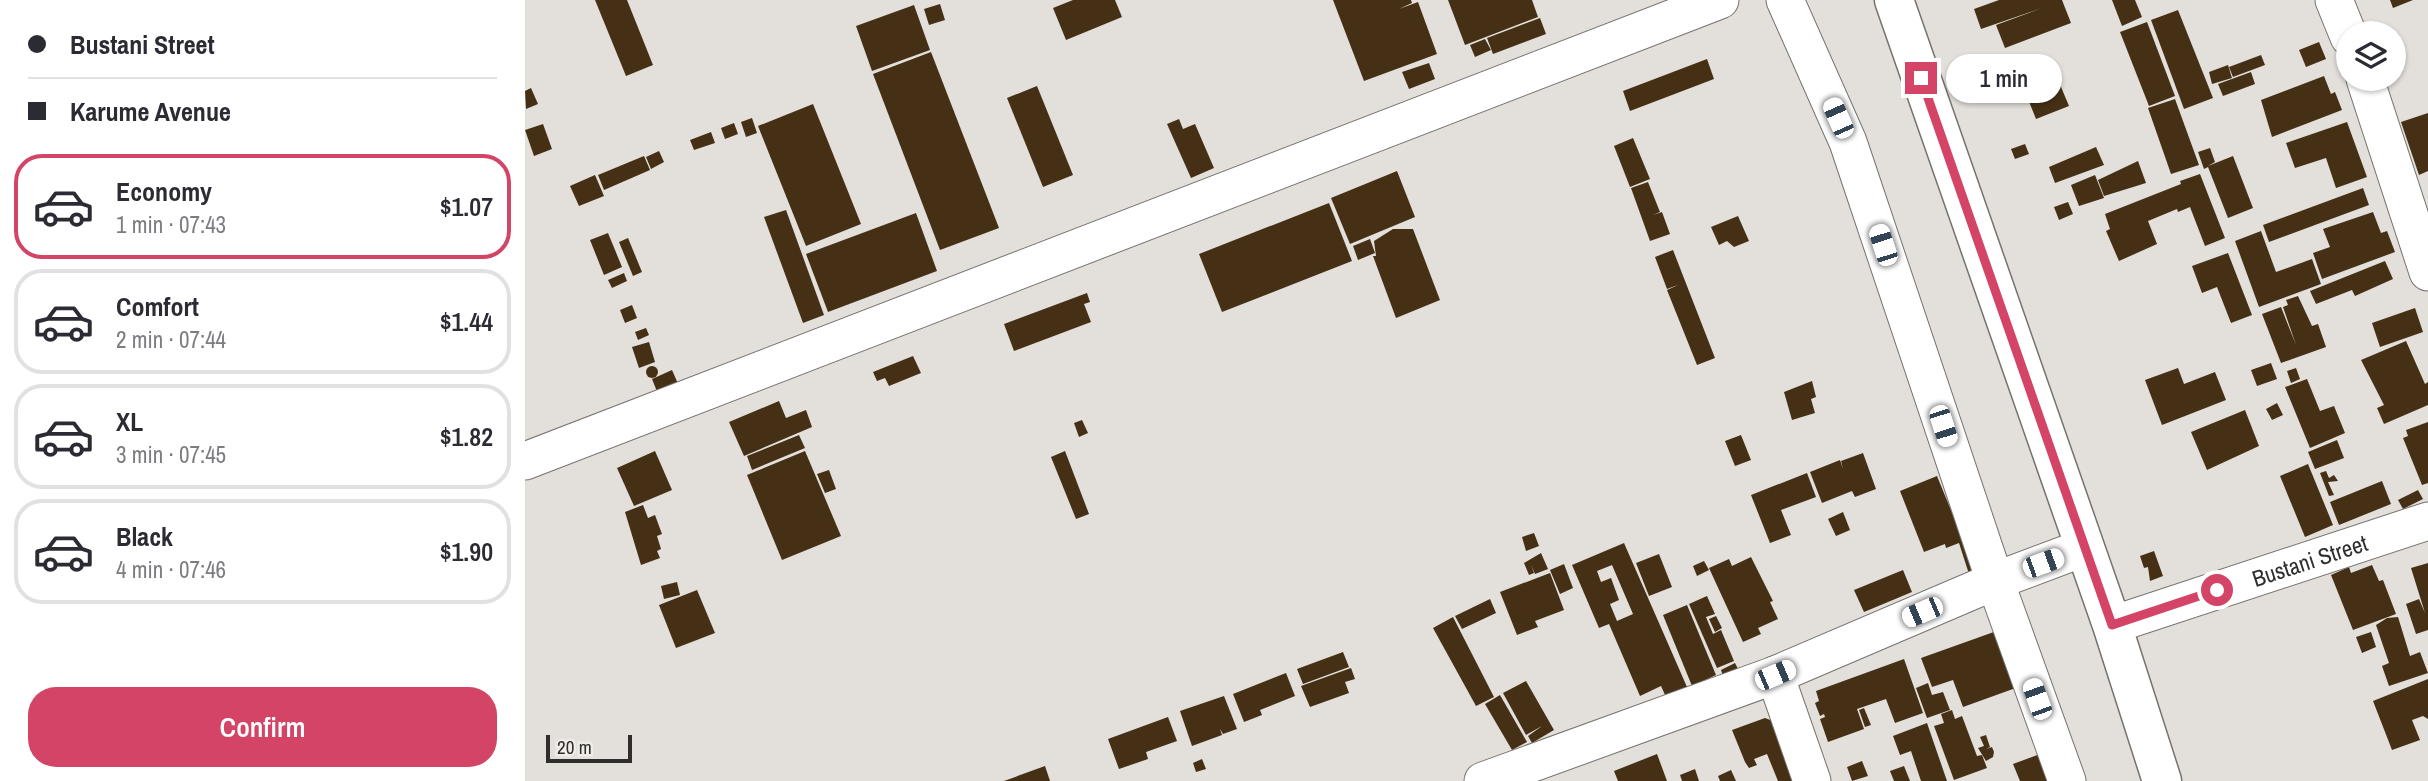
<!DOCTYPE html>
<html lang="en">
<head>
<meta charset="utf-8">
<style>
  body { margin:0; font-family:"Archivo Narrow",sans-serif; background:#f7f7f7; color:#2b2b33; height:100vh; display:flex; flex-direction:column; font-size:26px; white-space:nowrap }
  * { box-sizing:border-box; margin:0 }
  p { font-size:23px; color:#7c7c81 }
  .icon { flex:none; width:38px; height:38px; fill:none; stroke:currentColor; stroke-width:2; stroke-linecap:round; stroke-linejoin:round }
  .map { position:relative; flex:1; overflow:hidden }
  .details { display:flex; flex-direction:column; background:#fff; width:525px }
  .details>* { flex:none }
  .hud { display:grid; align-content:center; height:154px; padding:0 28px; background:#fff }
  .controls { position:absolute; left:1811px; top:21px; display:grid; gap:14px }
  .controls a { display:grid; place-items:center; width:70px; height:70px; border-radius:50%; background:#fff; box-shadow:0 2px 5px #0004; font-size:35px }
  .scale { position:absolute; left:21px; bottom:18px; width:86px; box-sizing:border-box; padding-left:7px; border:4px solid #302e2d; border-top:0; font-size:19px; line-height:24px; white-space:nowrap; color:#302e2d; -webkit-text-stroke:5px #f0ece8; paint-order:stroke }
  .end { position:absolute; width:32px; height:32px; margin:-16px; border:9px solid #d44466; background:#fff; box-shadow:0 0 0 4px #fff }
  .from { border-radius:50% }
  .bubble { position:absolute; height:49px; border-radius:24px; background:#fff; box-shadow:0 2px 5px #0004; font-size:23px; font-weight:600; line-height:49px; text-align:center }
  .car { position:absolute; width:21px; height:42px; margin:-21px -10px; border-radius:9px; box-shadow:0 0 5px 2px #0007; background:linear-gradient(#fff 24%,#345 0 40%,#fff 0 76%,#345 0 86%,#fff 0) }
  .hud b { display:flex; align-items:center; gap:24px; height:66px; font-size:26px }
  .hud b+b { border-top:2px solid #e1e1e2 }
  .hud i { width:18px; height:18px; background:#2b2b33 }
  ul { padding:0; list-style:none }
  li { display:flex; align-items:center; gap:21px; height:105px; margin:0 14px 10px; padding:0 14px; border:4px solid #e1e1e2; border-radius:28px }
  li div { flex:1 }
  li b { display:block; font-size:26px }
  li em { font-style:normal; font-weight:600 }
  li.current { border-color:#d44466 }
  li>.icon { width:63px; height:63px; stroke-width:1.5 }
  .action { display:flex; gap:14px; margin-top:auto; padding:14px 28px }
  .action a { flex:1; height:80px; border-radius:28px; background:#d44466; color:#fff; font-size:28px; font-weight:600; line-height:80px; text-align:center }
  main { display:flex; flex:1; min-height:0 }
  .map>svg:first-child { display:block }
  .building { fill:#453016; fill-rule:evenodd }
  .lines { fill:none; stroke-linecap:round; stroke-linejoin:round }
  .minor-casing { stroke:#76726e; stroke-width:39 }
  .major-casing { stroke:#76726e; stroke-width:41 }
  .minor { stroke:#fff; stroke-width:37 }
  .major { stroke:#fff; stroke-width:38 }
  .route { stroke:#d44466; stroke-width:9 }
  .labels { text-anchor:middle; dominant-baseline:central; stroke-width:7; stroke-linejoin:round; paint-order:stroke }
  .street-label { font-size:23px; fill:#302e2d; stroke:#f0ece8 }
</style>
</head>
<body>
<main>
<section class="details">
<div class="hud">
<b><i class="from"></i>Bustani Street</b>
<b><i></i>Karume Avenue</b>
</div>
<ul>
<li class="current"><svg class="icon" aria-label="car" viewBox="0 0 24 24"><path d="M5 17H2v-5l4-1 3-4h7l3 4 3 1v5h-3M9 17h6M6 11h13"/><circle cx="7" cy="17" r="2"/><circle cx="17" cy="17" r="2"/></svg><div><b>Economy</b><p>1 min · 07:43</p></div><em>$1.07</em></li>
<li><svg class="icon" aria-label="car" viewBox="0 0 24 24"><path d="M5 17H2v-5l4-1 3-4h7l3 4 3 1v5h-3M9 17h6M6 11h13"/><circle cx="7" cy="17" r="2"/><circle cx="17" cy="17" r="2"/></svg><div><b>Comfort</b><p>2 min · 07:44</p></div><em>$1.44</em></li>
<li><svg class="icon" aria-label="car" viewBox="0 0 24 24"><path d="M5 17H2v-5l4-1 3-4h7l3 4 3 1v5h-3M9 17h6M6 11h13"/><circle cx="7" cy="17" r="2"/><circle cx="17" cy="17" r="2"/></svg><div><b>XL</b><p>3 min · 07:45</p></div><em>$1.82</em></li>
<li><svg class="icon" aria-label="car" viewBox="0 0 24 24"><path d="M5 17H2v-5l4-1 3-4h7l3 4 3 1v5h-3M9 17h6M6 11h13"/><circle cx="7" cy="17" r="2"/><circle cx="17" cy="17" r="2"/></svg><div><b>Black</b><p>4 min · 07:46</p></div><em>$1.90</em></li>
</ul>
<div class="action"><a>Confirm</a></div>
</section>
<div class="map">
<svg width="1903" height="781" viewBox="0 0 1903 781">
  <rect width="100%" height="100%" fill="#e3dfda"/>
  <g class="building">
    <path d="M70 0H102L128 65 101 76Z"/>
    <path d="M548 0H590L597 17 541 40 528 8Z"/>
    <path d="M808 0H886L887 3 874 9 893 2 912 54 839 81Z"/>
    <path d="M923 0H1007L1013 17 940 45Z"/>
    <path d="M1474 0H1537L1546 23 1480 48 1471 25 1517 8 1456 29 1449 9Z"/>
    <path d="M1587 0H1610L1617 17 1597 26Z"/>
    <path d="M1865 0H1888L1868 8Z"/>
    <path d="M415 4 420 20 404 25 399 9Z"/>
    <path d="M389 5 405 50 347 71 331 26Z"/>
    <path d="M1653 10 1688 98 1659 109 1626 20Z"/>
    <path d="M1015 18 1021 34 968 54 962 38Z"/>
    <path d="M1622 22 1650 96 1624 106 1595 32Z"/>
    <path d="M960 39 966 50 950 57 945 45Z"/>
    <path d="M1794 42 1801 59 1781 67 1774 50Z"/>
    <path d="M406 52 474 228 415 250 348 74Z"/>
    <path d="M1736 55 1740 65 1708 77 1704 67Z"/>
    <path d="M1182 59 1189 79 1105 111 1098 91Z"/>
    <path d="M904 63 910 79 884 89 877 72Z"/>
    <path d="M1526 63 1544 106 1511 119 1494 77Z"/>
    <path d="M1703 65 1707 78 1687 84 1684 72Z"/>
    <path d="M1726 72 1730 84 1698 96 1693 84Z"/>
    <path d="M1799 76 1806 94 1810 92 1817 110 1747 137 1736 100Z"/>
    <path d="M512 86 548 175 518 187 482 98Z"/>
    <path d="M6 88 13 104 1 109 0 91Z"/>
    <path d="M1650 99 1674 165 1646 174 1623 108Z"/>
    <path d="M288 104 336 224 281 246 233 126Z"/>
    <path d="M1903 113V171L1894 175 1876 122Z"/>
    <path d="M227 118 232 133 221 137 216 122Z"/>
    <path d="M654 119 658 129 670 124 689 168 666 178 642 124Z"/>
    <path d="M1822 122 1842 177 1811 188 1801 158 1770 168 1761 143Z"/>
    <path d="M209 123 213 134 200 139 196 128Z"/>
    <path d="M18 124 27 149 9 156 0 130Z"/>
    <path d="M186 132 190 143 169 150 165 140Z"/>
    <path d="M1108 138 1125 179 1105 187 1089 146Z"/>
    <path d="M1500 144 1504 154 1490 159 1486 149Z"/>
    <path d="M1571 147 1579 165 1530 183 1524 167Z"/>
    <path d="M1685 148 1690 162 1683 166 1708 156 1728 208 1703 218 1683 167 1679 169 1673 152Z"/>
    <path d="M134 151 139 162 126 169 121 157Z"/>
    <path d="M119 156 125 170 79 190 73 175Z"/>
    <path d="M1613 161 1621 183 1579 196 1573 180Z"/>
    <path d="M872 171 890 217 825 244 806 198Z"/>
    <path d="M1675 174 1700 238 1680 246 1665 207 1653 212 1652 209 1623 221 1632 244 1594 261 1581 231 1585 229 1580 214 1656 184 1655 181Z"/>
    <path d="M70 175 79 196 54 206 45 186Z"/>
    <path d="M1570 175 1579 198 1554 206 1546 185Z"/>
    <path d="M1123 182 1135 212 1128 215 1137 212 1145 234 1125 241 1106 188Z"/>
    <path d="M1838 188 1844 205 1744 242 1738 225Z"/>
    <path d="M1543 202 1548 214 1534 220 1529 207Z"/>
    <path d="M804 203 827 261 697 312 674 254Z"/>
    <path d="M261 210 299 315 278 323 239 217Z"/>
    <path d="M1848 212 1856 233 1862 231 1870 252 1797 279 1788 253 1805 247 1798 229Z"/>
    <path d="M391 213 412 271 303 312 281 254Z"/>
    <path d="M1213 216 1224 241 1209 247 1202 241 1194 245 1186 227Z"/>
    <path d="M868 229H888L915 300 871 318 848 256H851L849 241Z"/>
    <path d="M1736 231 1751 272 1787 259 1796 284 1734 307 1710 241Z"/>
    <path d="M83 233 97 267 79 275 65 240Z"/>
    <path d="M103 238 117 272 108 276 94 242Z"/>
    <path d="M845 239 850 253 833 260 828 246Z"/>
    <path d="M1148 250 1190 358 1172 365 1142 290 1153 285 1142 289 1130 257Z"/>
    <path d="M1703 253 1727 315 1706 323 1692 287 1677 293 1667 266Z"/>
    <path d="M1860 261 1868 279 1830 296 1827 290 1791 304 1785 291Z"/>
    <path d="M99 273 102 281 87 288 83 280Z"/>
    <path d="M562 293 565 302 559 304 566 322 489 351 479 324Z"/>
    <path d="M1773 296 1787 326 1793 324 1801 347 1756 363 1737 314 1756 307 1771 345 1758 307 1763 305 1761 300Z"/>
    <path d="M107 305 112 318 100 323 95 310Z"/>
    <path d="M1890 308 1898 332 1855 347 1847 323Z"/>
    <path d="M121 328 124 335 113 340 110 332Z"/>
    <path d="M1881 341 1900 384 1903 382V405L1859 424 1852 408 1859 405 1836 360Z"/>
    <path d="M124 342 130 362 114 368 107 347Z"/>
    <path d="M388 356 396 373 364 386 360 378 352 381 348 372Z"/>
    <path d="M1746 363 1752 379 1732 386 1726 370Z"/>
    <circle cx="127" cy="372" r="6"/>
    <path d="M1653 368 1659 384 1690 372 1701 400 1637 425 1620 380Z"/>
    <path d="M1771 368 1775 379 1766 383 1762 371Z"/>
    <path d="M147 370 154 386 133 394 127 379Z"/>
    <path d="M1782 379 1795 411 1809 406 1820 433 1785 448 1760 387Z"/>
    <path d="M1287 381 1291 397 1286 399 1290 413 1267 420 1259 392Z"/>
    <path d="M254 401 261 418 281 410 287 427 219 456 204 422Z"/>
    <path d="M1752 403 1758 415 1747 420 1741 409Z"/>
    <path d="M1720 410 1734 446 1682 470 1666 432Z"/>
    <path d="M557 420 563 433 554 437 549 423Z"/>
    <path d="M1903 422V483L1897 485 1878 438 1883 436 1881 430Z"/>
    <path d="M274 435 280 448 227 470 222 456Z"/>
    <path d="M1216 435 1226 460 1210 466 1200 441Z"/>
    <path d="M1812 440 1819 458 1790 469 1783 452Z"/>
    <path d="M130 451 147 490 109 506 92 468Z"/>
    <path d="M280 451 316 536 257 560 222 475Z"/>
    <path d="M540 451 564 514 551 519 526 457Z"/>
    <path d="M1338 453 1351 489 1330 497 1327 491 1297 503 1285 472 1315 460 1318 469 1316 461Z"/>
    <path d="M1783 464 1808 525 1780 537 1755 476Z"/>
    <path d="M304 470 311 489 300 493 292 474Z"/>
    <path d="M1801 471 1804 478 1809 475 1813 481 1803 482 1809 495 1804 496 1795 473Z"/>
    <path d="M1282 473 1291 497 1256 510 1266 535 1245 543 1226 495Z"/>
    <path d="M1412 476 1430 520 1434 519 1461 569 1444 574 1434 543 1421 548 1420 544 1399 552 1375 491Z"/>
    <path d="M1857 481 1866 504 1814 525 1805 502Z"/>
    <path d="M1893 490 1898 499 1878 509 1873 500Z"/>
    <path d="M118 505 123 518 130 515 137 534 132 536 136 549 132 551 135 558 116 565 100 512Z"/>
    <path d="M1318 512 1325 530 1311 536 1303 519Z"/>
    <path d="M1009 533 1014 546 1001 551 997 537Z"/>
    <path d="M1099 543 1162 687 1141 697 1136 686 1115 696 1084 624 1074 628 1047 565ZM1087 565 1108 614 1092 621 1085 604 1094 600 1086 578 1076 582 1072 571Z"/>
    <path d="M1629 551 1638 576 1625 581 1623 567 1619 568 1615 556Z"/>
    <path d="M1016 553 1023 569 1010 574 1006 565 1009 573 1004 575 999 563Z"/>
    <path d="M1134 554 1147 587 1124 596 1111 563Z"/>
    <path d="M1226 557 1248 601 1245 602 1253 619 1233 628 1236 634 1218 642 1184 568 1204 559 1207 566Z"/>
    <path d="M1179 561 1184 570 1172 576 1168 566Z"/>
    <path d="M1903 563V630L1891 634 1881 604 1894 599 1900 613 1886 568Z"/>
    <path d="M1039 564 1048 588 1035 594 1025 570Z"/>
    <path d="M1847 565 1854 581 1858 580 1871 614 1828 630 1806 575 1824 567 1826 573Z"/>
    <path d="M1378 570 1387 592 1339 612 1329 590Z"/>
    <path d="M1025 573 1039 610 1010 621 1013 627 992 635 975 592Z"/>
    <path d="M152 582 155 595 139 599 136 586Z"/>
    <path d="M172 590 190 633 151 648 134 605Z"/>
    <path d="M1182 596 1190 614 1181 617 1188 634 1196 630 1209 661 1192 668 1164 604Z"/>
    <path d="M965 599 971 613 937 629 930 616Z"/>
    <path d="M1162 605 1191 675 1167 686 1138 615Z"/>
    <path d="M1191 616 1197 628 1190 632 1184 619Z"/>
    <path d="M928 617 969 697 951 706 908 628Z"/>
    <path d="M1873 617 1885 656 1895 652 1903 673 1864 686 1857 666 1864 663 1851 625 1862 618Z"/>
    <path d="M1480 628 1499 685 1438 707 1428 680 1407 687 1396 658Z"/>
    <path d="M1846 632 1851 647 1837 653 1831 637Z"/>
    <path d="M818 652 824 667 778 684 772 669Z"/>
    <path d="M1379 659 1398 713 1370 723 1361 699 1332 709 1339 729 1303 742 1295 719 1300 717 1299 714 1295 716 1290 703 1294 701 1291 691Z"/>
    <path d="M1210 663 1213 669 1198 676 1196 670Z"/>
    <path d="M826 668 830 679 820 682 824 693 785 707 776 686Z"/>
    <path d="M761 673 770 696 735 710 737 715 719 722 708 694Z"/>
    <path d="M1903 679V719L1898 716 1887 720 1895 740 1867 750 1848 701Z"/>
    <path d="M1001 681 1029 730 1007 743 1003 736 1017 726 1001 735 978 693Z"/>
    <path d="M1403 683 1407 695 1418 692 1425 710 1402 718 1391 688Z"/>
    <path d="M975 695 1002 742 987 750 960 704Z"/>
    <path d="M699 696 712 729 698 734 695 729 697 735 667 746 655 711Z"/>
    <path d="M1339 708 1346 725 1340 727 1334 710Z"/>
    <path d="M1427 710 1430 719 1437 716 1452 756 1457 755 1462 768 1429 780 1409 726 1419 723 1416 714Z"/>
    <path d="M643 717 652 741 621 752 623 759 594 769 583 739Z"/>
    <path d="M1240 718 1263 727 1279 781H1253L1242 754 1229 759 1232 765 1224 768 1220 762 1207 730Z"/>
    <path d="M1402 723 1422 781H1396L1386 751 1375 755 1368 736Z"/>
    <path d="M1461 735 1465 747 1461 749 1467 747 1469 752 1468 757 1461 761 1453 748 1459 746 1455 737Z"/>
    <path d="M1526 750 1538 781H1495L1488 764Z"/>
    <path d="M1132 754 1142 781H1093L1089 771Z"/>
    <path d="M677 759 681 769 671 772 668 763Z"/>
    <path d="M1337 761 1343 776 1327 781 1322 767Z"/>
    <path d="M520 766 525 781H479Z"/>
    <path d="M1379 766 1385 781H1369L1365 771Z"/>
    <path d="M1170 769 1174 781H1157L1155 775Z"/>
    <path d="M1206 770 1211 781H1195L1193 776Z"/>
  </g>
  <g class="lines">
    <g class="minor-casing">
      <g id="minor">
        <path d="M1260 0 1323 142 1470 581 1542 781"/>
        <path d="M1809 0 1824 37"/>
        <path d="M1840 79 1903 272"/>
        <path d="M0 461 1195 0"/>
        <path id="s1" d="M1587 625 1903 521"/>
        <path d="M1250 675 1287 781"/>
        <path d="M958 781 1250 675 1470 581 1558 548"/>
      </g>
    </g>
    <g class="major-casing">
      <path id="major" d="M1369 0 1587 625 1637 781"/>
    </g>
    <use href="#minor" class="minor"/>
    <use href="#major" class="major"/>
  </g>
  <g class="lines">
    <path class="route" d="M1396 78 1587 625 1692 590"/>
  </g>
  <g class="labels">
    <g class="street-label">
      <text stroke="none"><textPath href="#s1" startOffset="208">Bustani Street</textPath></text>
    </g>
  </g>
</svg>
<div class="controls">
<a><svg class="icon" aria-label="layers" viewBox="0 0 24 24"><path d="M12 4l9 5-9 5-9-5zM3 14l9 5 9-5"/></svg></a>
</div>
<div class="scale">20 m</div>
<i class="end from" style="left:1692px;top:590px"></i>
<i class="end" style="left:1396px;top:78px"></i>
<div class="bubble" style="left:1421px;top:54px;width:116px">1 min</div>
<i class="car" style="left:1313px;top:118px;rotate:336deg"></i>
<i class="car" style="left:1358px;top:245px;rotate:342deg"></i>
<i class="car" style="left:1418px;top:426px;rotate:162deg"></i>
<i class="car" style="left:1518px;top:563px;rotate:70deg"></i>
<i class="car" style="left:1397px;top:612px;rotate:247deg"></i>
<i class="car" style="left:1250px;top:675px;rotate:67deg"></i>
<i class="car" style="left:1512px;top:699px;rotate:340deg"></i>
</div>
</main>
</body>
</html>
